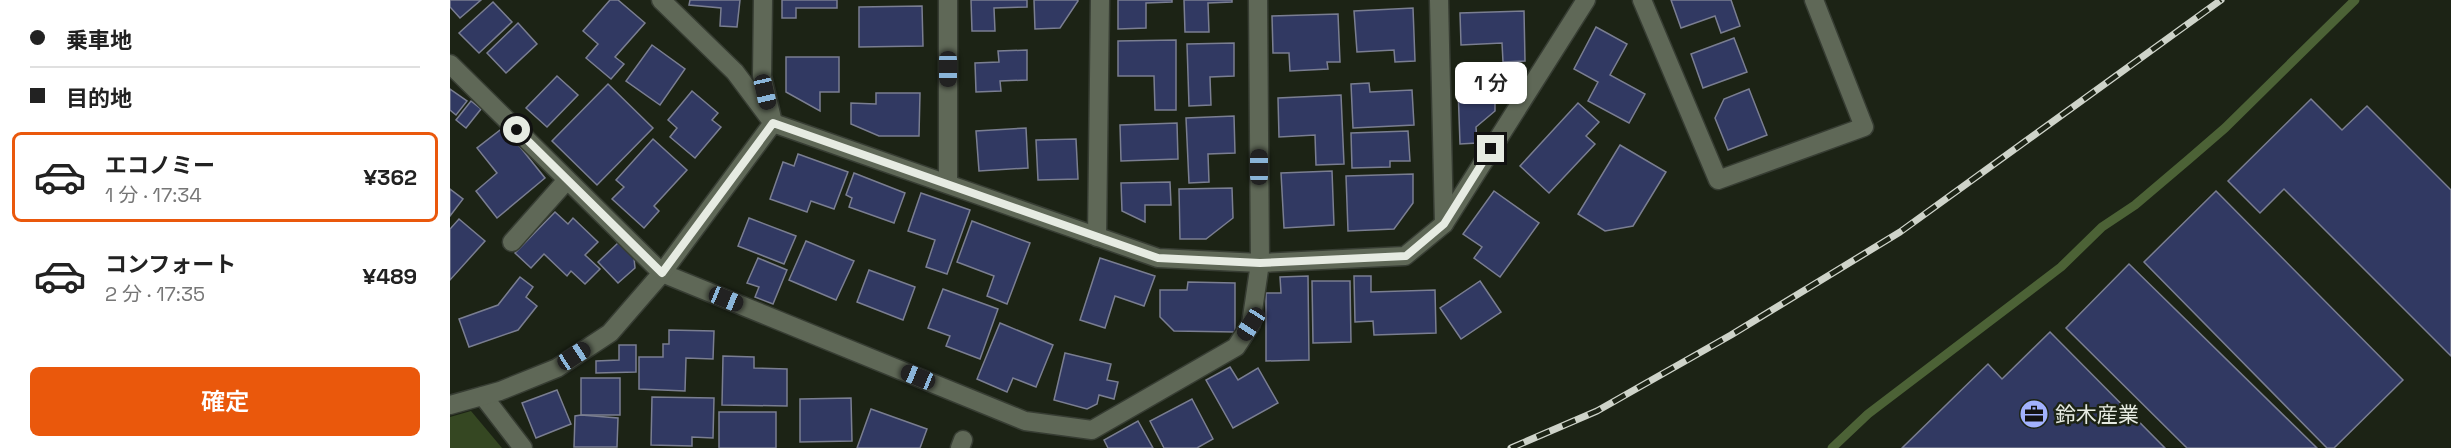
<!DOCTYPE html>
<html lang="ja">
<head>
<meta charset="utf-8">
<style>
  body { margin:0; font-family:"Space Grotesk","Noto Sans JP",sans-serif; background:#f2f2f2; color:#222; height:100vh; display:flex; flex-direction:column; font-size:22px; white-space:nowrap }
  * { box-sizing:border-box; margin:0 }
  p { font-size:20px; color:#767676 }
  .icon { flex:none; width:33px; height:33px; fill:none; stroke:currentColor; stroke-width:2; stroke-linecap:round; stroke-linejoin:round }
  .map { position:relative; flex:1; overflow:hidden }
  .details { display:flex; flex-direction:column; background:#fff; width:450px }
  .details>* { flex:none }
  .hud { display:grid; align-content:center; height:132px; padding:0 30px; background:#fff }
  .end { position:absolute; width:27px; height:27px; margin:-14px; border:8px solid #e6ebe2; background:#111; box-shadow:0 0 0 3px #111 }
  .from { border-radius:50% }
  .bubble { position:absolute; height:42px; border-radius:9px; background:#fff; box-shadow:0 2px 4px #0004; font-size:20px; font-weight:600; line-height:42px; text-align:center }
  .car { position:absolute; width:18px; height:36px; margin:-18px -9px; border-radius:8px; box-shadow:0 0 4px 2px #0007; background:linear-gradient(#222 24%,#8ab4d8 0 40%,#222 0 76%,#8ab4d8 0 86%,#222 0) }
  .hud b { display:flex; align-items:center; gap:21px; height:57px; font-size:22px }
  .hud b+b { border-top:2px solid #e0e0e0 }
  .hud i { width:15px; height:15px; background:#222 }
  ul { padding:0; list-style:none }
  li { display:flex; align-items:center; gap:18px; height:90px; margin:0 12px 9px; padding:0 18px; border:3px solid transparent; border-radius:9px }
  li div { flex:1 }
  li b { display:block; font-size:22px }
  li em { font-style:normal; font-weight:600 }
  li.active { border-color:#ea580c }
  li>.icon { width:54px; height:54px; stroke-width:1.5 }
  .action { display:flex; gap:12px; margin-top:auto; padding:12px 30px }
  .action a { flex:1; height:69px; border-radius:9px; background:#ea580c; color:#fff; font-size:24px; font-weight:600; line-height:69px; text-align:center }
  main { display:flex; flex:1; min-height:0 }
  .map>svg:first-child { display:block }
  .green { fill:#354722 }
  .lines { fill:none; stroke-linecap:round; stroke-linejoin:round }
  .stream { stroke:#4c6236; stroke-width:9 }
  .building { fill:#313962; stroke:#7a7e91; stroke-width:1.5 }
  .street-casing { stroke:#373d33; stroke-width:21 }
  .street { stroke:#5f6857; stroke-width:18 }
  .rail-casing { stroke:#ced3c9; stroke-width:7 }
  .rail { stroke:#1c2315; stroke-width:4.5; stroke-dasharray:14; stroke-linecap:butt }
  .route { stroke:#e6ebe2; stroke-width:8 }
  .labels { text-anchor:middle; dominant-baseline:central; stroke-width:5; stroke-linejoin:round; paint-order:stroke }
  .poi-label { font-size:21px; fill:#e6ebe2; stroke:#1c2315; text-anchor:start }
</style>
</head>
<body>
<main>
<section class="details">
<div class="hud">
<b><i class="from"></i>乗車地</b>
<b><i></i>目的地</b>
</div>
<ul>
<li class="active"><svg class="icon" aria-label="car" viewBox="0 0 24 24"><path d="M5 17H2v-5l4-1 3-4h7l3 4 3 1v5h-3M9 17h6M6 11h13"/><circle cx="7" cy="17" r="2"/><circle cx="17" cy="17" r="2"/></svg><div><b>エコノミー</b><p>1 分 · 17:34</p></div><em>¥362</em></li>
<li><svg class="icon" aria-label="car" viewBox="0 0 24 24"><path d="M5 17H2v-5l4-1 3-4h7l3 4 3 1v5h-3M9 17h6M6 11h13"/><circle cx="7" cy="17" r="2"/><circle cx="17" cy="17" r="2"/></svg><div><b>コンフォート</b><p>2 分 · 17:35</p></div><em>¥489</em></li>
</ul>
<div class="action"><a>確定</a></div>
</section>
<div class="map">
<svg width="2001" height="448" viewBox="0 0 2001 448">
  <rect width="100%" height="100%" fill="#1c2315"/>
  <path class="green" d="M21 411 52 448H0V417Z"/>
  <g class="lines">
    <path class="stream" d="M1382 448 1418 414 1611 267 1652 227 1685 205 1738 160 1775 128 1905 0"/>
  </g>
  <g class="building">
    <path d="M0 0H31L10 18 0 7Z"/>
    <path d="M160 0H168L195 23 165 57 174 64 161 79 136 58 148 44 133 31Z"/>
    <path d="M240 0H290L287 27 270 26 271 8 239 5Z"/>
    <path d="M332 0H387V8H346V18H332Z"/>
    <path d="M521 0H577V7L544 8 545 31H522Z"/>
    <path d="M584 0H628V1L610 28 585 29Z"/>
    <path d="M668 0H722V2L696 3V28L668 29Z"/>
    <path d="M734 0H782V2L758 3 759 32H735Z"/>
    <path d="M1221 0H1281L1290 26 1271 33 1265 16 1231 28Z"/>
    <path d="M43 2 62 22 29 53 9 33Z"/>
    <path d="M472 6 473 46 409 47V7Z"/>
    <path d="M963 8 965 61 945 62 944 50 907 52 904 11Z"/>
    <path d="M1074 11 1075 61 1053 62 1052 43 1011 45 1010 13Z"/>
    <path d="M888 14 890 62H877L878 69 840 71 839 53H823L822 16Z"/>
    <path d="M68 23 87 44 56 73 37 53Z"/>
    <path d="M1146 27 1177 44 1160 75 1195 94 1179 123 1138 101 1148 82 1124 69Z"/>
    <path d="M1284 38 1297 72 1253 88 1241 54Z"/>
    <path d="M726 40V110H705L704 76H668V41Z"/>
    <path d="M784 43V76L760 77 761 105 739 106 737 44Z"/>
    <path d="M202 45 235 69 210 105 176 81Z"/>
    <path d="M577 50V80L550 81 551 91 526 92 525 63 549 62 548 51Z"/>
    <path d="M336 57H389V92H370V111L336 92Z"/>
    <path d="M107 76 128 95 97 127 76 108Z"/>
    <path d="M919 83 920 92 962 90 964 125 903 128 901 84Z"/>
    <path d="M158 84 203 128 147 185 102 141Z"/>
    <path d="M1045 85V111L1026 127 1027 143 1010 144 1008 87Z"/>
    <path d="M0 89 17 101 6 115 0 110Z"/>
    <path d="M1299 89 1317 135 1278 150 1265 118 1274 99Z"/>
    <path d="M242 91 268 113 262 120 271 127 245 158 220 137 227 128 218 120Z"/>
    <path d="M426 93H470L469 136H429L401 124V103L426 104Z"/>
    <path d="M891 95 894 164 866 165 865 135 829 137 828 98Z"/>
    <path d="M1861 99 1892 130 1917 106 2001 190V356L1834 189 1810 213 1778 181Z"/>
    <path d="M21 101 31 109 16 128 6 120Z"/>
    <path d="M1128 103 1149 122 1136 136 1145 144 1099 193 1070 166Z"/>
    <path d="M784 116 785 153 758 154 759 182 739 183 736 118Z"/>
    <path d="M727 123 728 159 671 161 670 125Z"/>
    <path d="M54 127 95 178 47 218 26 191 47 173 27 148Z"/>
    <path d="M576 128 578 168 529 171 526 131Z"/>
    <path d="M958 131 960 161H940V167L902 168 901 133Z"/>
    <path d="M203 139 237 170 204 206 209 211 194 228 162 199 174 187 166 180Z"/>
    <path d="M626 139 628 179 588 180 586 140Z"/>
    <path d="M1170 145 1216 172 1183 226 1155 231 1128 214Z"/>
    <path d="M348 154 398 172 384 209 361 201 357 212 320 199 333 162 344 166Z"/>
    <path d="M882 171 884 225 834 228 831 173Z"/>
    <path d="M404 173 455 193 444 223 399 207 402 198 396 195Z"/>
    <path d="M963 174V203L944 229 898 231 896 176Z"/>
    <path d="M720 182 721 205H695V222L672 211 671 183Z"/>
    <path d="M782 188 783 218 756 239H730L729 189Z"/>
    <path d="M0 189 13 199 0 216Z"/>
    <path d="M1044 191 1089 223 1050 277 1024 258 1032 247 1013 234Z"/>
    <path d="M1766 191 1953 380 1884 448H1877L1694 262Z"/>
    <path d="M471 193 520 210 497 274 476 267 485 240 458 231Z"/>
    <path d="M105 212 118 224 123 218 148 242 135 255 150 269 135 284 121 271 117 276 94 254 81 268 65 253Z"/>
    <path d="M299 218 346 236 334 264 288 246Z"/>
    <path d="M9 219 35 241 0 280V229Z"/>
    <path d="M522 221 580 243 557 304 537 296 544 276 507 262Z"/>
    <path d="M356 241 404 261 386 300 339 280Z"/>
    <path d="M169 242 184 258 185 268 168 283 148 262Z"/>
    <path d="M308 258 337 270 323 304 305 297 309 287 297 283Z"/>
    <path d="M650 258 705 276 694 306 665 296 655 328 630 320Z"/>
    <path d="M1679 264 1867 448H1737L1616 328Z"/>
    <path d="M419 270 465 287 453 320 407 302Z"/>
    <path d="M858 276 859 360 816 361V293H831L830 277Z"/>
    <path d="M904 276H921V292L985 290 986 333 924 335 923 321 905 322Z"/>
    <path d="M70 277 83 287 76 297 87 306 68 330 19 347 9 319 48 305Z"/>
    <path d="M862 281H900L901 342 863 343Z"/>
    <path d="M1030 281 1051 312 1011 339 990 308Z"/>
    <path d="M738 282 785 283V332L724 331 710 317V290H737Z"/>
    <path d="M493 289 548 309 530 359 496 346 500 336 478 328Z"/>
    <path d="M550 323 603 345 586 387 563 378 557 392 527 379Z"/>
    <path d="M219 330 264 331 263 359 236 358 235 391 189 389V357H213V344H219Z"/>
    <path d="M1600 332 1715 448H1452L1538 364 1552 379Z"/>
    <path d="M169 345H186V372L146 373V361L169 360Z"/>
    <path d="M615 353 661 364 657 380 668 382 664 399 649 395 647 404 637 409 604 400Z"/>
    <path d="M273 356 304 357V368L337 369V406L272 405Z"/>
    <path d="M780 367 788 380 808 368 828 403 783 428 756 380Z"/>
    <rect x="131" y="378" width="39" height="37"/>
    <path d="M107 390 121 424 86 438 72 403Z"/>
    <path d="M202 397 264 398 263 438 242 437V446L201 445Z"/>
    <path d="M401 398 402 441 350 442V399Z"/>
    <path d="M742 399 763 439 747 448H714L700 421Z"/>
    <path d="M421 409 477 429 470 448H407Z"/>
    <rect x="269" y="412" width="57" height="36"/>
    <path d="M131 415 168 418 167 447H124L125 416Z"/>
    <path d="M688 421 703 448H658L654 440Z"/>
  </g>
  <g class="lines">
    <g class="street-casing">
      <g id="street">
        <path d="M211 0 285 72 323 123 708 258 810 263 955 256 994 224 1136 0"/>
        <path d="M989 0 994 224"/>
        <path d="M1192 0 1268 180 1414 127 1364 0"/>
        <path d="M0 64 212 273 575 421 642 430 786 347 801 324 810 263 808 0"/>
        <path d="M498 184V0"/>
        <path d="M647 237 650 0"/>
        <path d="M62 242 117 180"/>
        <path d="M33 396 73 448"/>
        <path d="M0 405 50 391 107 368 160 333 212 273 323 123 312 76 313 0"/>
        <path d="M510 448 513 440"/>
      </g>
    </g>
    <use href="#street" class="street"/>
    <g class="rail-casing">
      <path id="rail" d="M1061 448 1147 411 1281 335 1450 232 1771 0"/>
    </g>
    <use href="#rail" class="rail"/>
  </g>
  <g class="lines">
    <path class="route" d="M67 130 212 273 323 123 708 258 810 263 956 256 994 224 1041 149"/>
  </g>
  <defs>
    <g id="office-disc" transform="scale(1.5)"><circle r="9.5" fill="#a2b2fd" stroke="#1c2315"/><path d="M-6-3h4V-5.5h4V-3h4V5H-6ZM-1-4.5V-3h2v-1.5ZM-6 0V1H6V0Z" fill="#111"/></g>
  </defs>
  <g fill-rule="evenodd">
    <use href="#office-disc" x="1584" y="414"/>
  </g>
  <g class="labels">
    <g class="poi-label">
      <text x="1605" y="414">鈴木産業</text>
    </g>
  </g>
</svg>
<i class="end from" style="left:67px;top:130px"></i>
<i class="end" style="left:1041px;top:149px"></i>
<div class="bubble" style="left:1005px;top:62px;width:72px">1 分</div>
<i class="car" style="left:498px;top:69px;rotate:180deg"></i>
<i class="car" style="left:315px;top:92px;rotate:167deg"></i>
<i class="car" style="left:809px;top:167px;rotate:0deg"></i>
<i class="car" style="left:276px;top:299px;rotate:112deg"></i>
<i class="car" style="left:801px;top:324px;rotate:213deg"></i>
<i class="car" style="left:124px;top:356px;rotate:57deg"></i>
<i class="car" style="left:468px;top:377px;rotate:292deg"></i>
</div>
</main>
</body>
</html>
